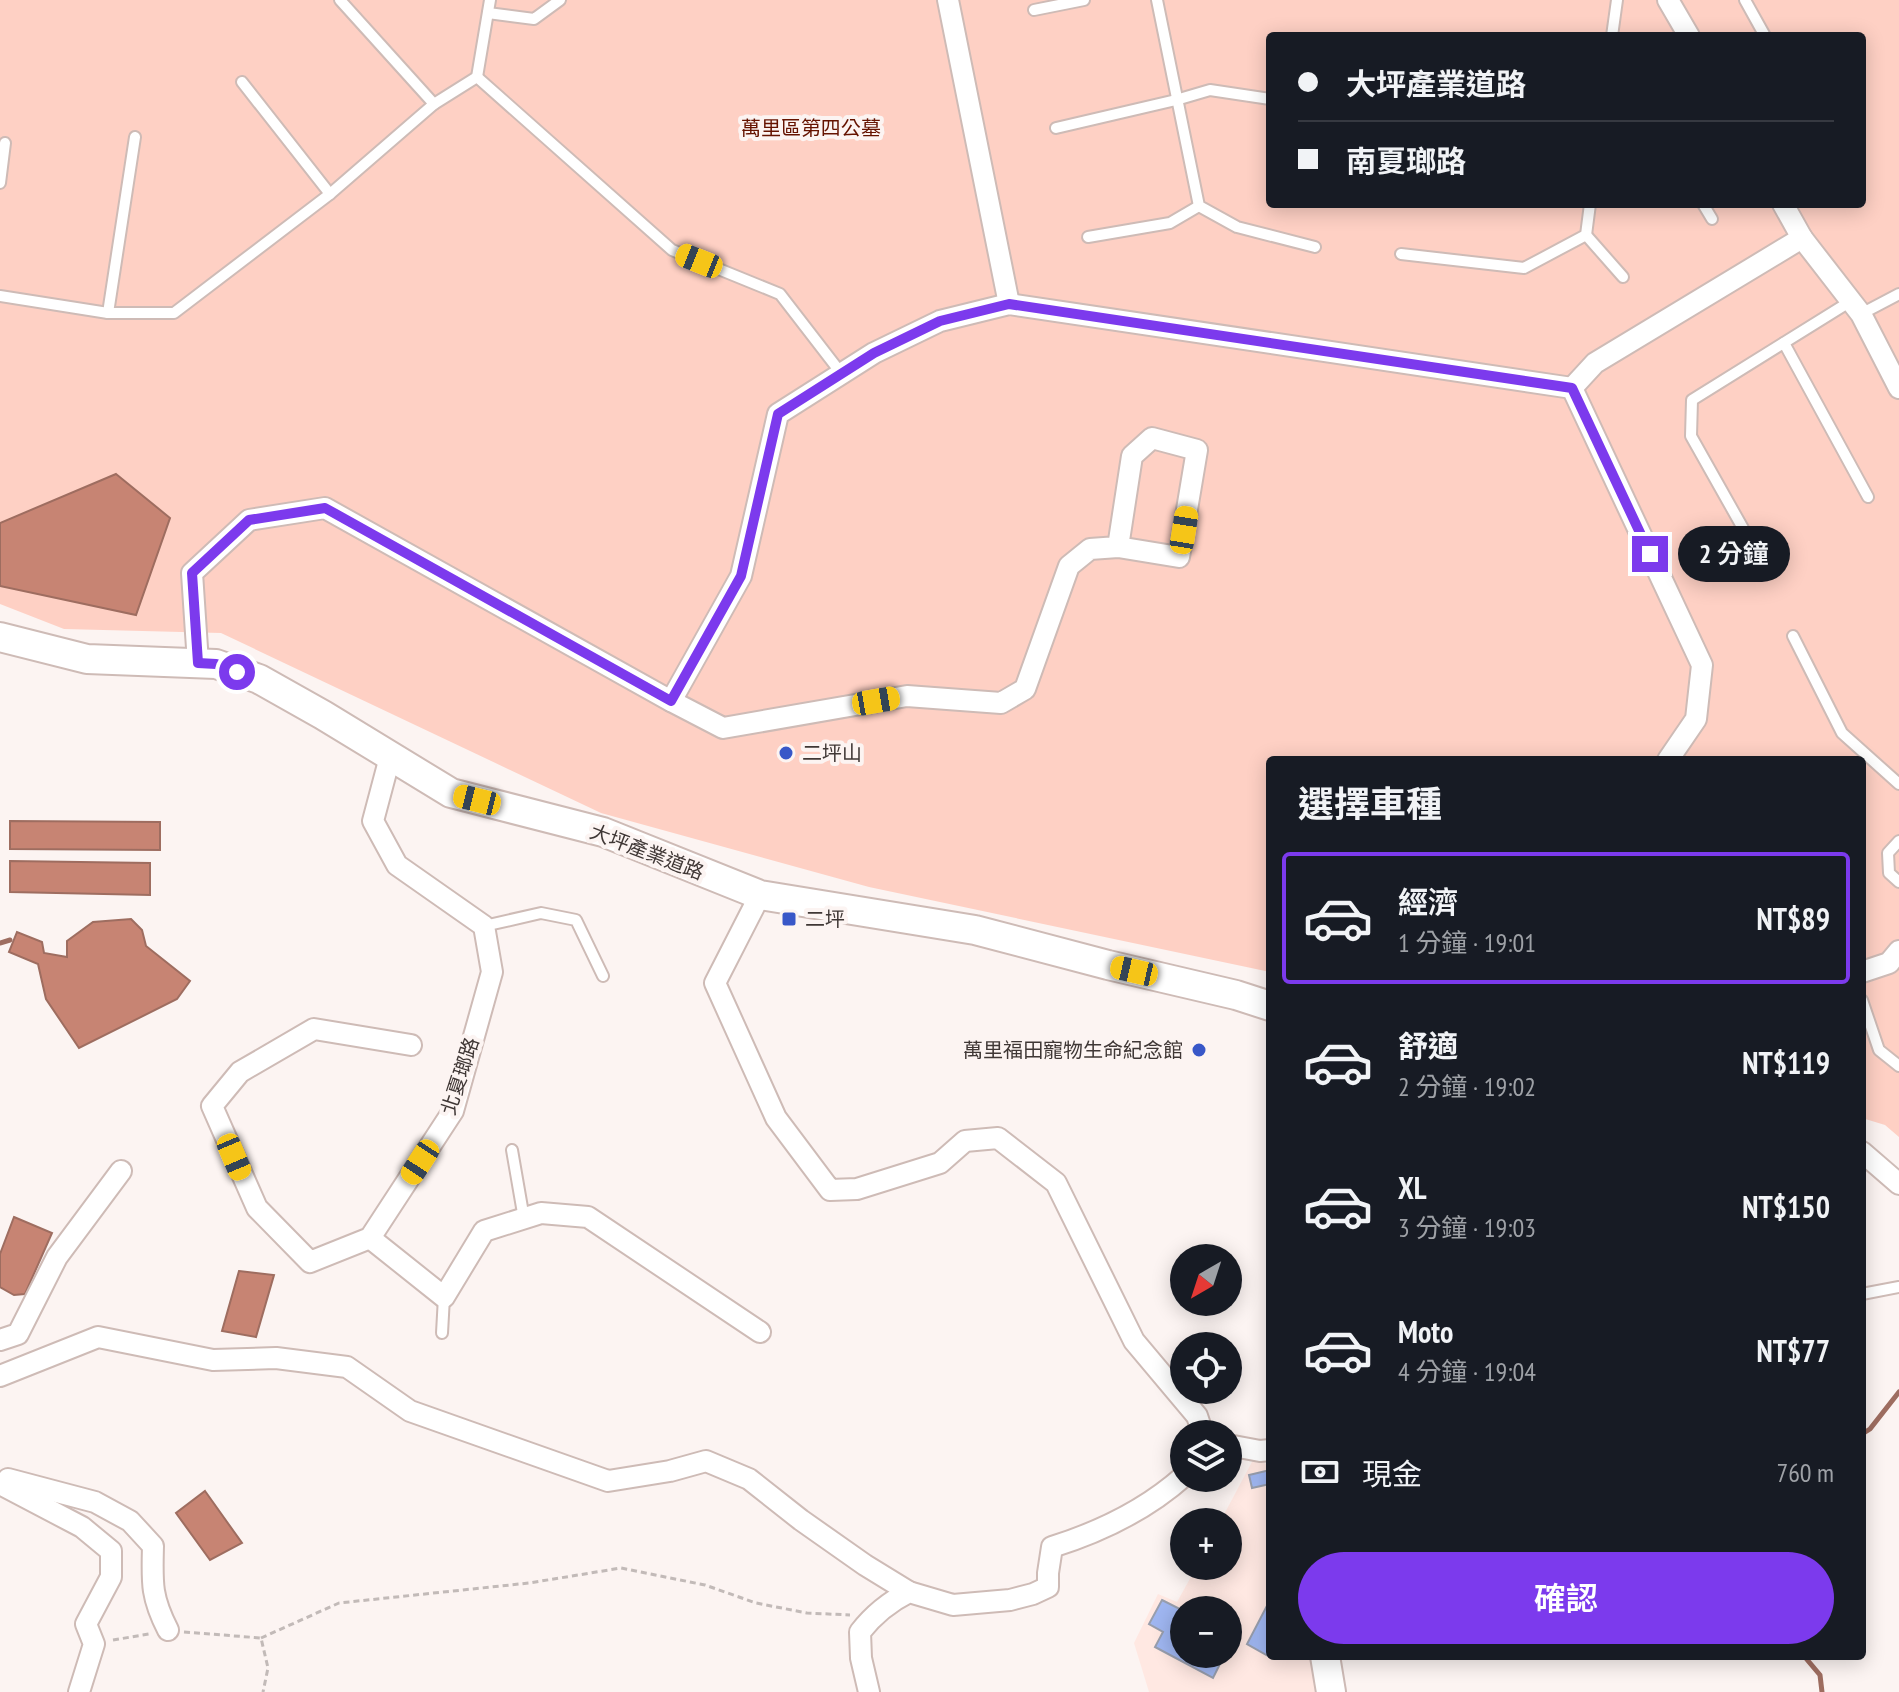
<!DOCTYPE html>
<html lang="zh-TW">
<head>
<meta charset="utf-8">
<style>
  body { margin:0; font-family:"PT Sans Narrow","Noto Sans TC",sans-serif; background:#242831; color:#f1f3f6; height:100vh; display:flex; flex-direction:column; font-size:30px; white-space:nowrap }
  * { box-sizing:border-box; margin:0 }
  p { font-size:26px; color:#9ea1a6 }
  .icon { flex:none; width:44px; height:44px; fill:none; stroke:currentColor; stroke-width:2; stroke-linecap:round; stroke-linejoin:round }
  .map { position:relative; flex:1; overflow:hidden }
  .side { position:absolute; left:1266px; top:756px; width:600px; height:904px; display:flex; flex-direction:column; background:#171b24; border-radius:8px; box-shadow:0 4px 20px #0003 }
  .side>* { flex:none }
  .guide { position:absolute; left:1266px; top:32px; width:600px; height:176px; border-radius:8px; box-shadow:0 4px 20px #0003; display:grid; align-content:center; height:176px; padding:0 32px; background:#171b24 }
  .needle { width:52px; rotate:219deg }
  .controls { position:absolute; left:1170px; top:1244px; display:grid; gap:16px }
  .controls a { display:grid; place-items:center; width:72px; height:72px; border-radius:50%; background:#171b24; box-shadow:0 4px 20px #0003; font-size:40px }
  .end { position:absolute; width:36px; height:36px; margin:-18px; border:10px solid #7c3aed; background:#fff; box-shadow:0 0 0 4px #fff }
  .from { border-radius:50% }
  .bubble { position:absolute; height:56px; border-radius:28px; background:#171b24; box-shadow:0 4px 20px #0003; font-size:26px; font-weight:600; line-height:56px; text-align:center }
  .car { position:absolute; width:24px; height:48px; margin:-24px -12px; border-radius:10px; box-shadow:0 0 6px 2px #0007; background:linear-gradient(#f5c518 24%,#345 0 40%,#f5c518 0 76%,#345 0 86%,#f5c518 0) }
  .guide b { display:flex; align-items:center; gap:28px; height:76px; font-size:30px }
  .guide b+b { border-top:2px solid #363941 }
  .guide i { width:20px; height:20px; background:#f1f3f6 }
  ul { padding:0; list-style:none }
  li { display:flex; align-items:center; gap:24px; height:132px; margin:0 16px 12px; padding:0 16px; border:4px solid transparent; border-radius:8px }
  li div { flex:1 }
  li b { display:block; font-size:30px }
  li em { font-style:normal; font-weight:600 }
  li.on { border-color:#7c3aed }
  li>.icon { width:72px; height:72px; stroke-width:1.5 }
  h2 { padding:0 32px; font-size:36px; line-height:96px }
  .pay { display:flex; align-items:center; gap:20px; height:88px; padding:0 32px; font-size:30px }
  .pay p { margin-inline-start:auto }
  .button { display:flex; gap:16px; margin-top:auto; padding:16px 32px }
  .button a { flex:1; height:92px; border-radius:48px; background:#7c3aed; color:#fff; font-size:32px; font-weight:600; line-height:92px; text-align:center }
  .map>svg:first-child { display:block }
  .built { fill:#ffe8e2; fill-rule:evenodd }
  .green { fill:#fed0c4; fill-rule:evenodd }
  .water { fill:#c78473; stroke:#9e6d60; stroke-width:2 }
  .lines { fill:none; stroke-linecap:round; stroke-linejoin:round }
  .stream { stroke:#9e6d60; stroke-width:5 }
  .building { fill:#9fb6f1; stroke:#989ead; stroke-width:2 }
  .lane-casing { stroke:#cebbb6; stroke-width:14 }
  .street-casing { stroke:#cebbb6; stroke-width:24 }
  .secondary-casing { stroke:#cebbb6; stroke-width:32 }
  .path { stroke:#c2bab8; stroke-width:3; stroke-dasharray:6 4; stroke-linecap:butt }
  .lane { stroke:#fff; stroke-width:10 }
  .street { stroke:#fff; stroke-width:20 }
  .secondary { stroke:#fff; stroke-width:28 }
  .route { stroke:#7c3aed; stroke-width:10 }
  .poi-dot { fill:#3857c8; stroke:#fcf4f2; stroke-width:3 }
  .labels { text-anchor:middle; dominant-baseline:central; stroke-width:8; stroke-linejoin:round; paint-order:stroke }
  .park-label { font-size:20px; fill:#651300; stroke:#fcf4f2 }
  .poi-label { font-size:20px; fill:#3f3735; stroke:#fcf4f2; text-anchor:start }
  .street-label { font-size:20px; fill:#3f3735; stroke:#fcf4f2 }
</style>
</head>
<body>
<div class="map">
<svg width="1899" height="1692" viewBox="0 0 1899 1692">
  <rect width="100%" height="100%" fill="#fcf4f2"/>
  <path class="built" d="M1254 1458 1270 1466V1656H1317L1323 1692H1149L1134 1643 1158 1594 1177 1602 1197 1566H1228V1522H1220ZM1184 1610H1228V1654H1184Z"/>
  <path class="green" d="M0 0H1899V1137L1885 1125 1862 1118V760H1270V972L869 887 601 813 221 633 64 629 0 604ZM1270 36H1862V204H1270Z"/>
  <g class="water">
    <path d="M116 474 170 518 136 615 0 586V523Z"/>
    <path d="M10 821 160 822V850L10 849Z"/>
    <path d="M10 861 150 863V895L10 892Z"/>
    <path d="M131 919 142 930 146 946 190 981 177 999 79 1048 46 999 38 964 9 952 17 932 42 942 44 953 67 957V941L93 922Z"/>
    <path d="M14 1217 52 1233 25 1294 14 1295 0 1287V1254Z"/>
    <path d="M239 1271 274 1275 256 1337 222 1331Z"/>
    <path d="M205 1491 242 1543 210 1560 176 1513Z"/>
  </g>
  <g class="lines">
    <g class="stream">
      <path d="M0 943 10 940"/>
      <path d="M1862 1434 1870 1429 1899 1392"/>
      <path d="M1804 1656 1820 1675 1822 1692"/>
    </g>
  </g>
  <g class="building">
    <path d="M1270 1470V1484L1252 1488 1249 1475Z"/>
    <path d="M1162 1600 1184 1611V1654H1225L1213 1678 1155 1647 1163 1632 1149 1624Z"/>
    <path d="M1270 1600V1657L1247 1644Z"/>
  </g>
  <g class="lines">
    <g class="lane-casing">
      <g id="lane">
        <path d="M340 0 434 104"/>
        <path d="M1157 0 1199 206 1237 227 1315 247"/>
        <path d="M1745 0 1765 36"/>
        <path d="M1034 10 1084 0"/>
        <path d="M488 13 534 19 560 0"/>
        <path d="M1612 36 1617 0"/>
        <path d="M477 77 490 0"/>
        <path d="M242 82 330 194"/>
        <path d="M1056 128 1176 100 1210 90 1270 99"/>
        <path d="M0 183 5 143"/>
        <path d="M1703 204 1712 219"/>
        <path d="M1586 235 1623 277"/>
        <path d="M1088 237 1170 223 1199 206"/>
        <path d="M1401 254 1524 268 1586 235 1590 204"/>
        <path d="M0 296 108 313H174L330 194 434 104 477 77 672 250 780 294 841 373"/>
        <path d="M108 313 135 137"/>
        <path d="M1861 314 1899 294"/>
        <path d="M1784 343 1868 497"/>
        <path d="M1758 555 1691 436 1692 400 1851 301"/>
        <path d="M1793 636 1842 733 1899 784"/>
        <path d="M1899 841 1888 853 1889 873 1899 882"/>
        <path d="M484 926 541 913 576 920 603 976"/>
        <path d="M1862 1000 1879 1050 1899 1066"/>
        <path d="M512 1150 524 1219"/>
        <path d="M1862 1294 1899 1287"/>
        <path d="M442 1333 444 1297"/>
      </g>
    </g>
    <g class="street-casing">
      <g id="street">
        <path d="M948 0 1009 304"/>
        <path d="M1668 0 1689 36"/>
        <path d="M1802 238 1861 314 1899 388"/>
        <path d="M1572 388 1595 363 1802 238 1783 204"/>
        <path d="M198 663 192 573 249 520 325 508 671 701 741 576 778 414 874 353 940 321 1009 304 1572 388 1702 665 1696 719 1668 760"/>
        <path d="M671 701 723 728 907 696 1001 703 1025 689 1069 566 1090 549 1118 547 1132 456 1152 438 1197 450 1179 557 1118 547"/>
        <path d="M390 757 373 821 397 865 484 926 492 972 453 1111 370 1238 310 1262 257 1208 212 1106 240 1072 314 1029 411 1045"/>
        <path d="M760 895 715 983 776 1118 830 1190 857 1189 940 1163 965 1141 998 1138 1056 1183 1134 1341 1197 1416 1203 1434"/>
        <path d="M1862 972 1889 963 1899 951"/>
        <path d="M1862 1152 1899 1184"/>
        <path d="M370 1238 444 1297 484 1231 541 1213 588 1217 760 1332"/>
        <path d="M0 1340 18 1334 57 1257 121 1171"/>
        <path d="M0 1376 98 1337 213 1360 276 1358 347 1367 410 1411 608 1481 670 1471 706 1461 749 1479 801 1520 865 1565 909 1592"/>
        <path d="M1228 1445 1260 1451 1270 1450"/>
        <path d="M8 1479 95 1502 130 1521 153 1546C152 1583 151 1597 168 1630"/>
        <path d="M0 1484 82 1527 111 1551V1577L86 1624 94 1644 79 1692"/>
        <path d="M869 1692 861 1658 860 1632C874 1614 889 1602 909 1592L953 1605 1010 1600 1033 1594 1048 1587V1573L1052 1547C1100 1532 1146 1510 1184 1476"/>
      </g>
    </g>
    <g class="secondary-casing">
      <g id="secondary">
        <path d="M0 637 87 659 216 664 259 679 323 715 451 793 603 832 760 895 975 930 1108 965 1236 995 1270 1006"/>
        <path d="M1325 1656 1331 1692"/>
      </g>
    </g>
    <g class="path">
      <path d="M184 1632 261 1638 268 1668 263 1692"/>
      <path d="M261 1638 339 1603 529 1583 621 1568 705 1585 756 1603 807 1613 850 1615"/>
      <path d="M113 1640 149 1634"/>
      <path d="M1674 1656H1676"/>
    </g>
    <use href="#lane" class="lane"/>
    <use href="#street" class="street"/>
    <use href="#secondary" class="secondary"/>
  </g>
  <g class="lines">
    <path class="route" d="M237 672 216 664 198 663 192 573 249 520 325 508 671 701 741 576 778 414 874 353 940 321 1009 304 1572 388 1650 554"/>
  </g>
  <g class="poi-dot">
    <circle cx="786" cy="753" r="8"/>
    <rect x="781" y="911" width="16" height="16" rx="4"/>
    <circle cx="1199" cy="1050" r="8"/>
  </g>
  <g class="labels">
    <g class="park-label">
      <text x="811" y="128">萬里區第四公墓</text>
    </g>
    <g class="poi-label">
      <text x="802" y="753">二坪山</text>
      <text x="805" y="919">二坪</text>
      <text x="1183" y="1050" text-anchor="end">萬里福田寵物生命紀念館</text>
    </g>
    <g class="street-label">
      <text transform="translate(647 852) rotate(21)">大坪產業道路</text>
      <text transform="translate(460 1076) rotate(-72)">北夏瑯路</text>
    </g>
  </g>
</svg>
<div class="controls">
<a><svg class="needle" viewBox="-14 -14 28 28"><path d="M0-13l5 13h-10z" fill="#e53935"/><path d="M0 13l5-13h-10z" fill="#9ea1a6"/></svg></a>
<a><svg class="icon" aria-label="locate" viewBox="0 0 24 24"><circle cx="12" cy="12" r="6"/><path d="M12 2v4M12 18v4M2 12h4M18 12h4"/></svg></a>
<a><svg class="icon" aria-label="layers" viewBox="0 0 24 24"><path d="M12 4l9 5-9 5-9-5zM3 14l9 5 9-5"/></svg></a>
<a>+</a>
<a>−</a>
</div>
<i class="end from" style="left:237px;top:672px"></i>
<i class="end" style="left:1650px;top:554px"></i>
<div class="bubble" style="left:1678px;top:526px;width:112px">2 分鐘</div>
<i class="car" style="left:699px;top:261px;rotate:292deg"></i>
<i class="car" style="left:1184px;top:530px;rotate:9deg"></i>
<i class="car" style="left:876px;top:701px;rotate:80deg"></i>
<i class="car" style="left:477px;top:800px;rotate:284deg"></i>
<i class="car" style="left:1134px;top:971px;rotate:283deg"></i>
<i class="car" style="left:234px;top:1157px;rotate:157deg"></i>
<i class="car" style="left:420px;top:1162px;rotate:213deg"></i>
<div class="guide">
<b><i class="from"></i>大坪產業道路</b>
<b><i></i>南夏瑯路</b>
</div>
<section class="side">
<h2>選擇車種</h2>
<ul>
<li class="on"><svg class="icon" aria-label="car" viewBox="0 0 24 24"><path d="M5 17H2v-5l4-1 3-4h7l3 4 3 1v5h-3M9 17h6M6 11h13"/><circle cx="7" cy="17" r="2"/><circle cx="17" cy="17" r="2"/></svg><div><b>經濟</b><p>1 分鐘 · 19:01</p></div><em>NT$89</em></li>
<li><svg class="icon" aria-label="car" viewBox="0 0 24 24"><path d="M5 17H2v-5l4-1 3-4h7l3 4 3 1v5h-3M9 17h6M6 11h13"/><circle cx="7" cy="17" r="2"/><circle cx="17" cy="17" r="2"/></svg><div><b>舒適</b><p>2 分鐘 · 19:02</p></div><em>NT$119</em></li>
<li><svg class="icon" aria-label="car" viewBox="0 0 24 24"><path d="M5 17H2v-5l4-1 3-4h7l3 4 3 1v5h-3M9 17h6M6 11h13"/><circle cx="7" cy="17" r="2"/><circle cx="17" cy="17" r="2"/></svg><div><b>XL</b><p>3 分鐘 · 19:03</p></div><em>NT$150</em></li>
<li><svg class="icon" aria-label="car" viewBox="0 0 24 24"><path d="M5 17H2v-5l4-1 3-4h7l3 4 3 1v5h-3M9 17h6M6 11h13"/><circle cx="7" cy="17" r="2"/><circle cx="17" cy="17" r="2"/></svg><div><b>Moto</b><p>4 分鐘 · 19:04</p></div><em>NT$77</em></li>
</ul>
<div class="pay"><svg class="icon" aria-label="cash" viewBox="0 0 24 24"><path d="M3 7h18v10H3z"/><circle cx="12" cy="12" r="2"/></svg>現金<p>760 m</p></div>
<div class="button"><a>確認</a></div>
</section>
</div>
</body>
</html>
